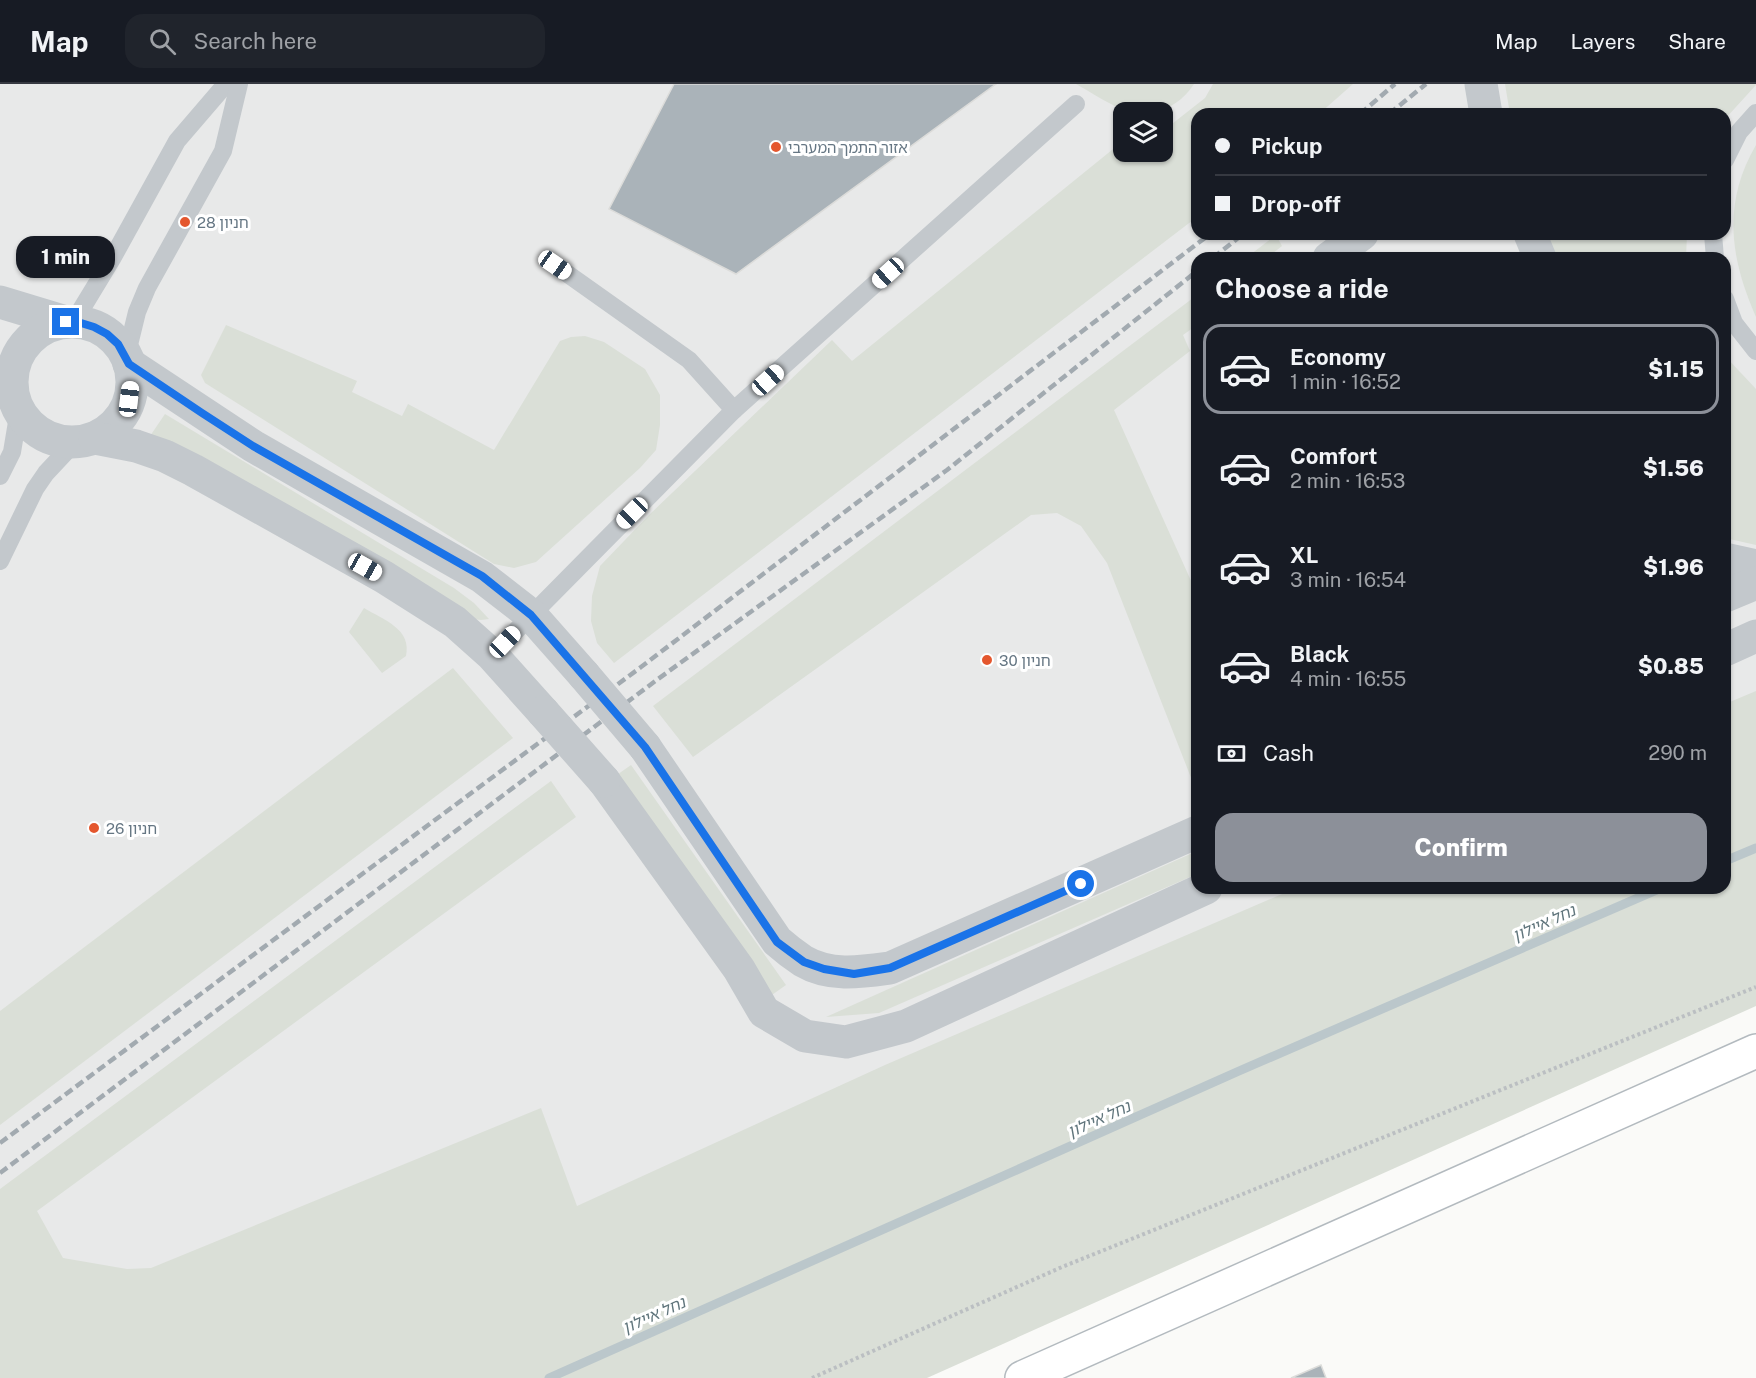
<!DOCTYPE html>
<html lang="en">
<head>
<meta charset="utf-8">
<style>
  body { margin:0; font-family:"Public Sans","Noto Sans Hebrew",sans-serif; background:#20242c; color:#f1f3f6; height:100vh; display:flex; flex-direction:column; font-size:22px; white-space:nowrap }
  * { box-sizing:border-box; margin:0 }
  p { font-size:20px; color:#9ea1a6 }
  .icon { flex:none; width:33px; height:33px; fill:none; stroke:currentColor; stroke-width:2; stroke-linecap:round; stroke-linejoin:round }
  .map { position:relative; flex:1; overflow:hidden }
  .sheet { position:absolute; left:1191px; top:168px; width:540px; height:642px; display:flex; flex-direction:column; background:#171b24; border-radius:18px; box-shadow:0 2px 4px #0004 }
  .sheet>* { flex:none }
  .top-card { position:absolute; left:1191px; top:24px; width:540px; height:132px; border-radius:18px; box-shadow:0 2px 4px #0004; display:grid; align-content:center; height:132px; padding:0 24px; background:#171b24 }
  .controls { position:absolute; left:1113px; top:18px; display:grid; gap:12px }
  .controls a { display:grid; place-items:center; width:60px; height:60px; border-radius:12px; background:#171b24; box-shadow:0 2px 4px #0004; font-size:30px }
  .end { position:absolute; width:27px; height:27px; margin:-14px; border:8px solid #1a73e8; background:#fff; box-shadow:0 0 0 3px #fff }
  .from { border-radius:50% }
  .bubble { position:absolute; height:42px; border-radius:18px; background:#171b24; box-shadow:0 2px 4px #0004; font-size:20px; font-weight:800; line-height:42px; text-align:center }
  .car { position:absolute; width:18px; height:36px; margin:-18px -9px; border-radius:8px; box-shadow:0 0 4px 2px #0007; background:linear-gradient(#fff 24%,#345 0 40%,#fff 0 76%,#345 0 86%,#fff 0) }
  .top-card b { display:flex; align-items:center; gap:21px; height:57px; font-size:22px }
  .top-card b+b { border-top:2px solid #363941 }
  .top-card i { width:15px; height:15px; background:#f1f3f6 }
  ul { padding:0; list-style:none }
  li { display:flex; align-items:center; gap:18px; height:90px; margin:0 12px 9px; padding:0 12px; border:3px solid transparent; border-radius:18px }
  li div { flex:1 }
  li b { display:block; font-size:22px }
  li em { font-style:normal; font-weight:800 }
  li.active { border-color:#8c9099 }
  li>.icon { width:54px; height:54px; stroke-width:1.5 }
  h2 { padding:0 24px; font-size:27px; line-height:72px }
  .pay { display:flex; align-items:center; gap:15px; height:66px; padding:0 24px; font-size:22px }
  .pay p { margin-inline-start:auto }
  .cta { display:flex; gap:12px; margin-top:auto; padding:12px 24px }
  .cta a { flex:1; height:69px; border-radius:18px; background:#8c9099; color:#fff; font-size:24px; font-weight:800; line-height:69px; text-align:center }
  header { display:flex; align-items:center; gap:36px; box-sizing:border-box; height:84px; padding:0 30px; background:#171b24; border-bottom:2px solid #363941 }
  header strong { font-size:28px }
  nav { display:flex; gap:33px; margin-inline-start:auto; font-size:21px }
  .search { width:420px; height:54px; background:#20242c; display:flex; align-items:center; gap:15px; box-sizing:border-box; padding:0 21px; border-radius:18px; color:#9ea1a6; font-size:22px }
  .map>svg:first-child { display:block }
  .built { fill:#e8e9e9; fill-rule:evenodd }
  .green { fill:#dadfd7 }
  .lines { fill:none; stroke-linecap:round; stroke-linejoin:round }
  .stream { stroke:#bbc7cb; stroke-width:9 }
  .building { fill:#aab3b9; stroke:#dcdcda; stroke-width:1.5 }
  .secondary-casing { stroke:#b3babf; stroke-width:36 }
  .path { stroke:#bbbfc2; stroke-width:4; stroke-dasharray:3 3; stroke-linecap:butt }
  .service { stroke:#c3c8cc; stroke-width:18 }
  .minor { stroke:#c3c8cc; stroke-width:33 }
  .secondary { stroke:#fff; stroke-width:33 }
  .rail { stroke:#a2aab0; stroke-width:4.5; stroke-dasharray:9 4.5; stroke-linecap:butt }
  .minor-bridge { stroke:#c3c8cc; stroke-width:33 }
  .route { stroke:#1a73e8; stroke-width:8 }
  .poi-dot { fill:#e4572e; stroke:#fff; stroke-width:2 }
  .labels { text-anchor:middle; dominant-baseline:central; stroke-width:6; stroke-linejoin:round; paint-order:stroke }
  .poi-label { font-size:15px; fill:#657683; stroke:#fff; text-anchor:start }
  .water-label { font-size:16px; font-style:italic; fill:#60757c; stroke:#fff }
</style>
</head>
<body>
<header>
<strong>Map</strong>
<div class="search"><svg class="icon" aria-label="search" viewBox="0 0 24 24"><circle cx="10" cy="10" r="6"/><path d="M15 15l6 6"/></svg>Search here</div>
<nav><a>Map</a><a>Layers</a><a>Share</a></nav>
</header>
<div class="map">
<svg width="1756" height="1294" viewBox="0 0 1756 1294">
  <rect width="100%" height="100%" fill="#fafaf8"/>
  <path class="built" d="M0 0H1756V680L1725 693V174H1197V804H1458L361 1294H0ZM1124 28H1162V68H1124ZM1197 30H1725V150H1197Z"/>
  <g class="green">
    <path d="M1076 0H1194C1180 22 1156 33 1130 28 1118 26 1089 7 1076 0Z"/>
    <path d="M1213 0H1353L1319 30H1197V133L614 579 597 559 591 537 592 512 600 482 649 431 832 256 852 277 1123 57 1124 68H1162L1163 47 1205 14Z"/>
    <path d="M1505 0H1756V1L1725 35V30H1510Z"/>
    <path d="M1756 61V233C1730 174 1722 119 1756 61Z"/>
    <path d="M1543 150H1687L1686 174H1551Z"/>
    <path d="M1276 151 1282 162 1267 174H1246Z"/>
    <path d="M1197 211V241L1183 251 1190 267 1114 326 1197 510V709L1107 479 1081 442 1057 429 1031 431 693 673 653 622Z"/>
    <path d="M226 241 357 297 352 308 402 332 408 320 494 366 560 257 571 253 585 252 604 258 645 285 660 311V341L656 366 640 384 536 478 514 484 494 480 205 299 201 291Z"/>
    <path d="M1725 272 1756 305V461L1725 454Z"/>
    <path d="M165 330 454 504 474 519 489 535 481 536 473 535 148 355Z"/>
    <path d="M364 524C384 536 412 545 406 572L382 589 349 548Z"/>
    <path d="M453 584 513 654 0 1041V927Z"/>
    <path d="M1756 607V922L927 1294H0V1105L551 697 576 733 37 1127 63 1174 127 1185 151 1184 541 1024 577 1122 885 981 1296 804H1725V620Z"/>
    <path d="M631 681 786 901 769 913 614 693Z"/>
    <path d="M1197 767V790L879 929 826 933Z"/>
  </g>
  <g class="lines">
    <g class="stream">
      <path d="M1725 777 1756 764"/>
      <path d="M549 1294 1239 987 1661 804"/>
    </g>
  </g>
  <g class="building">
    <path d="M674 0H996L736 190 609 125Z"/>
    <path d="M1321 1281 1326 1294H1291Z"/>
  </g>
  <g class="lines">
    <g class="secondary-casing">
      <path id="secondary" d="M1022 1294 1756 967"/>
    </g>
    <path class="path" d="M812 1294 1062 1183 1756 903"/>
    <g class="service">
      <path d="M1725 76 1739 48 1756 29"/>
      <path d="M1713 150 1715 174"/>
      <path d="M555 181 689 276 734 326"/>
      <path d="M1725 215 1734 239 1756 267"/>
      <path d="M73 239 113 173 177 57 226 0"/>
      <path d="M126 273 137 228 147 204 223 67 239 0"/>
      <path d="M0 392 12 368 19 326"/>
      <path d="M0 477 35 405 46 389 75 358"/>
      <path d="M492 571 734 326 1076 20"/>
    </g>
    <g class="minor">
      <path d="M1481 0 1486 30"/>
      <path d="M1530 150 1540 174"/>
      <path d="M1329 174 1362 150"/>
      <path d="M0 218 66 238"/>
      <circle cx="72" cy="298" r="60"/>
      <path d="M129 280 253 362 482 493 531 531 584 591"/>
      <path d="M95 354 136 362 165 372 193 386 384 493 455 538 492 571 543 628"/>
      <path d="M1725 475 1756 482"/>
      <path d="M1725 512 1756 499"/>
      <path d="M1725 566 1756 552"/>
      <path d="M645 663 777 857C785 864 794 871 803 877 830 893 861 888 890 884L1197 748"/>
      <path d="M604 697 739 885 764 928 805 952 846 958 906 942 1206 804"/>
    </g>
    <use href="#secondary" class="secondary"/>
    <g class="rail">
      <path d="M1360 30 1395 0"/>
      <path d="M1389 30 1426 0"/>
      <path d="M1213 174 1243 150"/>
      <path d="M0 1059 641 583 1210 150"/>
      <path d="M0 1089 658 595 947 386 1197 187"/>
    </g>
    <g class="minor-bridge">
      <path d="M584 591 645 663"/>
      <path d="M543 628 604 697"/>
    </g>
  </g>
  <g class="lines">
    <path class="route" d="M66 238 81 239 94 243 107 250 118 260 129 280 202 329 253 362 482 492 531 531 645 663 777 858 804 878 824 885 854 890 890 884 1081 800"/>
  </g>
  <g class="poi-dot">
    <circle cx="776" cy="63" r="6"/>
    <circle cx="185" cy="138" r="6"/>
    <circle cx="987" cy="576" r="6"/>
    <circle cx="94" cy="744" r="6"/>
  </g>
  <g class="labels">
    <g class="poi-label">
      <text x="788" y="63">אזור התמך המערבי</text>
      <text x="197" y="138">חניון 28</text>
      <text x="999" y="576">חניון 30</text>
      <text x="106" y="744">חניון 26</text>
    </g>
    <g class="water-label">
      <text transform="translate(1544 839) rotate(-24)">נחל איילון</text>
      <text transform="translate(1099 1035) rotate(-24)">נחל איילון</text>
      <text transform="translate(654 1231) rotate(-24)">נחל איילון</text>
    </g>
  </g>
</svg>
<div class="controls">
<a><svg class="icon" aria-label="layers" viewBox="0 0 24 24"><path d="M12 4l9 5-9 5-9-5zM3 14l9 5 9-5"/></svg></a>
</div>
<i class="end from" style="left:1081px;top:800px"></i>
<i class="end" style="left:66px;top:238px"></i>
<div class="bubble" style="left:16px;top:152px;width:99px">1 min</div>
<i class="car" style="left:555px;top:181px;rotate:125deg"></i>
<i class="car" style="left:888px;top:189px;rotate:228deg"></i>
<i class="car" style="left:768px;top:296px;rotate:48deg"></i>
<i class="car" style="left:129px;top:315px;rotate:7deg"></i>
<i class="car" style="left:632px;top:429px;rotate:225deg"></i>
<i class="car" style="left:365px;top:483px;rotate:119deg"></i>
<i class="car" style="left:505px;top:558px;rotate:44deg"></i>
<div class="top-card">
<b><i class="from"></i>Pickup</b>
<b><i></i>Drop-off</b>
</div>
<section class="sheet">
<h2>Choose a ride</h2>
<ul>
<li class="active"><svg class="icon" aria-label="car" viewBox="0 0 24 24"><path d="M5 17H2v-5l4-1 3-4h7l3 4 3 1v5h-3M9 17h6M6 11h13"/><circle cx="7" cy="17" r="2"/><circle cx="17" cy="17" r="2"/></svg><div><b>Economy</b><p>1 min · 16:52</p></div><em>$1.15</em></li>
<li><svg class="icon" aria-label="car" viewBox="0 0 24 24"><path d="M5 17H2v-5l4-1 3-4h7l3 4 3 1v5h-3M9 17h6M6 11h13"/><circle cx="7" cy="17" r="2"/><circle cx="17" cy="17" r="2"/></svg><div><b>Comfort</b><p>2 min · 16:53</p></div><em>$1.56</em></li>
<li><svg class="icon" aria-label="car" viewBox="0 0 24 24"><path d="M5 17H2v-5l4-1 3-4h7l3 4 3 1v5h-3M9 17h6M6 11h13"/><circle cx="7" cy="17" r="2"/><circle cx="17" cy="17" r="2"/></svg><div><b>XL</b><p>3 min · 16:54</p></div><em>$1.96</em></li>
<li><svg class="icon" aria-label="car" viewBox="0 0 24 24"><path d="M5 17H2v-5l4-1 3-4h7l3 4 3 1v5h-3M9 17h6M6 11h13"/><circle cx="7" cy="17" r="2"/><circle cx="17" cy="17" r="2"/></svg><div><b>Black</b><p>4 min · 16:55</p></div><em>$0.85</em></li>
</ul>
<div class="pay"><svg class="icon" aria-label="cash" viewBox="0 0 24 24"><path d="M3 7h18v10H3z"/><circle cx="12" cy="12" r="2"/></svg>Cash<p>290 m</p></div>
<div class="cta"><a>Confirm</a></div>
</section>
</div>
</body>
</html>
